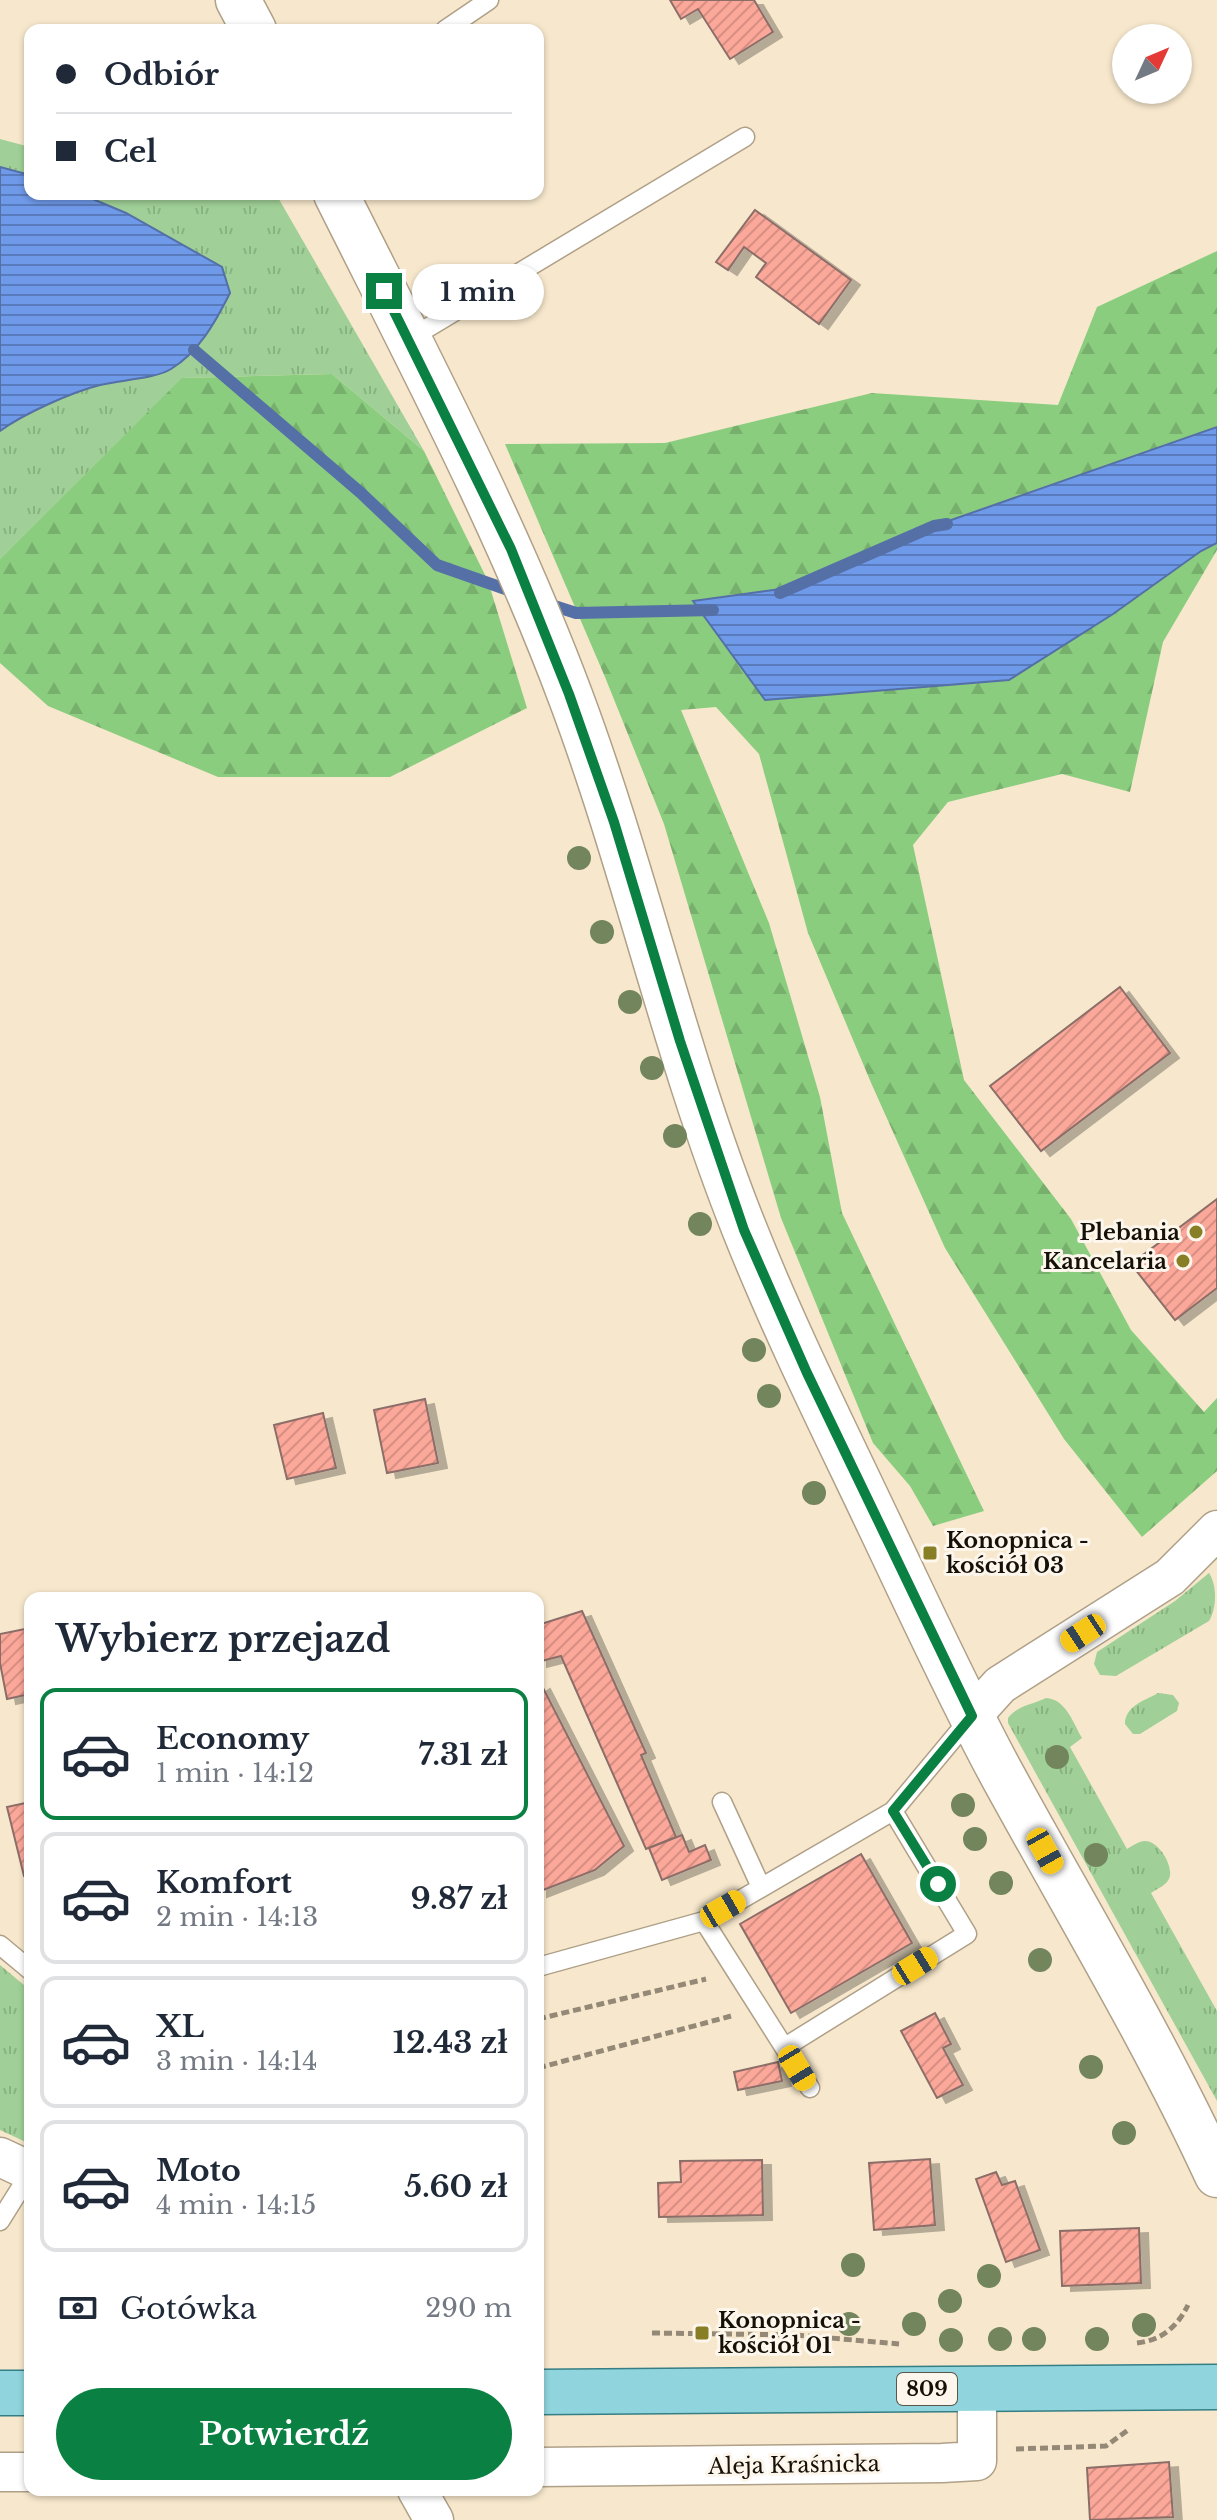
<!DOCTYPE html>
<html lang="pl">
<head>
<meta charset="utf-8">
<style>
  body { margin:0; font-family:"Libre Baskerville",serif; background:#f6f6f7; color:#1f2937; height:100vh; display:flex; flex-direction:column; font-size:30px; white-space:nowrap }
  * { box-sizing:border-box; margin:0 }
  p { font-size:26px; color:#747a83 }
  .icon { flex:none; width:44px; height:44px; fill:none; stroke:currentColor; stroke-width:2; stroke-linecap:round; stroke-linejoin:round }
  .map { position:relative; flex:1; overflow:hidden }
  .drawer { position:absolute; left:24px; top:1592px; width:520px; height:904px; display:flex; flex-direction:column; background:#fff; border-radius:16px; box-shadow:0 2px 6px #0004 }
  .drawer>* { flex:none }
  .banner { position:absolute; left:24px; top:24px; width:520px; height:176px; border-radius:16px; box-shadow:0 2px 6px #0004; display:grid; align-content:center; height:176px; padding:0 32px; background:#fff }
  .needle { width:52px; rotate:46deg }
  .tools { position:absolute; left:1112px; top:24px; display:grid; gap:16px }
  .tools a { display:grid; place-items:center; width:80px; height:80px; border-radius:50%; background:#fff; box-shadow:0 2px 6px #0004; font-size:40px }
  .end { position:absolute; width:36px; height:36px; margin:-18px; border:10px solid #0b8043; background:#fff; box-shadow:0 0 0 4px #fff }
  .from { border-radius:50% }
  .bubble { position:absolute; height:56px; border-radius:28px; background:#fff; box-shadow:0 2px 6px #0004; font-size:26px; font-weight:700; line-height:56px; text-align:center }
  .car { position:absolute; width:24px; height:48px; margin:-24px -12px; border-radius:10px; box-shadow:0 0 6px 2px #0007; background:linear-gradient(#f5c518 24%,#345 0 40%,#f5c518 0 76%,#345 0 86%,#f5c518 0) }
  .banner b { display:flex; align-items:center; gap:28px; height:76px; font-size:30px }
  .banner b+b { border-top:2px solid #e0e1e3 }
  .banner i { width:20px; height:20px; background:#1f2937 }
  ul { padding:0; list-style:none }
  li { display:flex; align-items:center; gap:24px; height:132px; margin:0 16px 12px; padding:0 16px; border:4px solid #e0e1e3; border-radius:16px }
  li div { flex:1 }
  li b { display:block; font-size:30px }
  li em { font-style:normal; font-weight:700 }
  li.selected { border-color:#0b8043 }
  li>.icon { width:72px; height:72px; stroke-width:1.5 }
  h2 { padding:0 32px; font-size:36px; line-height:96px }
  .pay { display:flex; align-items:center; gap:20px; height:88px; padding:0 32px; font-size:30px }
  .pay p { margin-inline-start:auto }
  .action { display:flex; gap:16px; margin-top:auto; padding:16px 32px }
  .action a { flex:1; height:92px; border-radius:48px; background:#0b8043; color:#fff; font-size:32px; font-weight:700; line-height:92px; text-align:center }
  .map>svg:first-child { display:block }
  .grass { fill:url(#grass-tufts) }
  .forest { fill:url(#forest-firs) }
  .water { fill:url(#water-rules); stroke:#5470a6; stroke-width:2 }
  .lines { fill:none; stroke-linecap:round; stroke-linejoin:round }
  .stream { stroke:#5470a6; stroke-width:12 }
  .building { fill:url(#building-hatch); stroke:#8c6e69; stroke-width:2; filter:url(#shadow) }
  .service-casing { stroke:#afa087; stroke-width:21 }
  .minor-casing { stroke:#afa087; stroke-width:41 }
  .tertiary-casing { stroke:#afa087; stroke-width:47 }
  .primary-casing { stroke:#357e84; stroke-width:47 }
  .path { stroke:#948976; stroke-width:5; stroke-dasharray:8 4; stroke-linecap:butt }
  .service { stroke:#fff; stroke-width:18 }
  .minor { stroke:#fff; stroke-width:38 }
  .tertiary { stroke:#fff; stroke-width:44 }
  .primary { stroke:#90d5dd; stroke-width:44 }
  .tree { fill:#72855c }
  .route { stroke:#0b8043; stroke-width:10 }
  .poi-dot { fill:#887e25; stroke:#fdf6ec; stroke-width:3 }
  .labels { text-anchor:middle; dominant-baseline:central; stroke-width:6; stroke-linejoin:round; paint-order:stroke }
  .shield { fill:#fdf6ec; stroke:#5b564c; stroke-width:2 }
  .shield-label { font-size:20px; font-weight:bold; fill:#161108 }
  .poi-label { font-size:22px; font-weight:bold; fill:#161108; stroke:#fdf6ec; text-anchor:end }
  .street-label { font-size:22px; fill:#161108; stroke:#fdf6ec }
</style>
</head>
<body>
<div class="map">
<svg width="1217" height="2520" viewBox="0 0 1217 2520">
  <defs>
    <pattern id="grass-tufts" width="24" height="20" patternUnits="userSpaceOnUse" patternTransform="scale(2)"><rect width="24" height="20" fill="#a0d097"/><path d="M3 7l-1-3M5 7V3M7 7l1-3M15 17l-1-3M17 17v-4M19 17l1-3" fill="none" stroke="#89b281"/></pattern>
    <pattern id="forest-firs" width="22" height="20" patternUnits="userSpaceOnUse" patternTransform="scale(2)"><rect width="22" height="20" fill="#8bcd7f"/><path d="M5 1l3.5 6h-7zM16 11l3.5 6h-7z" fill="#77af6c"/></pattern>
    <pattern id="water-rules" width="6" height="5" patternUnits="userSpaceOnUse" patternTransform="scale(2)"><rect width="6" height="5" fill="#6f99e9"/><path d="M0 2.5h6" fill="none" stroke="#5a7bbb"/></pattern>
    <pattern id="building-hatch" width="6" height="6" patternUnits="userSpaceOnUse" patternTransform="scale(2)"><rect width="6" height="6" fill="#fba799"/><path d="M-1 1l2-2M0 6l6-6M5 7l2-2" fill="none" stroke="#d68f82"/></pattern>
    <filter id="shadow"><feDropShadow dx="9" dy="5" stdDeviation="0" flood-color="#0004"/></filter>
  </defs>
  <rect width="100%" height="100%" fill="#f7e8cd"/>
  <g class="grass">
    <path d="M0 139 30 147V194H276L424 451 332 374 183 378 0 559Z"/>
    <path d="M1209 1573C1217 1585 1217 1608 1209 1621L1116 1676 1100 1675 1094 1664 1097 1652 1175 1601Z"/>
    <path d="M1158 1693 1173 1695 1179 1703 1177 1711 1140 1734H1133L1125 1724C1125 1706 1144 1701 1158 1693Z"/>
    <path d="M1046 1698C1066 1699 1073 1723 1082 1738L1070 1747 1127 1849C1132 1846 1139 1841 1145 1841 1158 1841 1172 1863 1170 1876 1168 1885 1158 1888 1151 1893L1217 2011V2101L1008 1723V1718C1018 1705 1032 1705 1046 1698Z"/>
    <path d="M0 1965 30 1990V2144L0 2130Z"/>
  </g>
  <g class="forest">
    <path d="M1217 251V550L1163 642 1130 792 1062 774 948 802 913 845 964 1080 1071 1219 1131 1330 1204 1412 1217 1398V1471L1142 1537 1064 1439 945 1248 872 1085 808 933 759 754 716 707 681 710 769 923 820 1097 842 1213 984 1511 933 1526 910 1486 873 1443 781 1218 664 824 605 677 505 444 665 443 872 393 1058 405 1097 307Z"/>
    <path d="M332 374 424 451 488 581 527 708 390 777H218L48 706 0 663V559L182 378Z"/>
  </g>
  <g class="water">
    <path d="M0 167 30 175V194H81L126 213 222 267 230 293C216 321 199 352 171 369 155 379 119 380 100 385 72 392 23 414 0 431Z"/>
    <path d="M1217 427V543L1201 551 1113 614 1009 680 765 700 693 601 803 586 934 526Z"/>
  </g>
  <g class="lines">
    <g class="stream">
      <path d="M194 350 361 493 437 565 517 593"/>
      <path d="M780 593 934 526 947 524"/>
      <path d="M545 603 576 613 713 610"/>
    </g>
  </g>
  <g class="building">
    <path d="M670 0H754L773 32 730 59 698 9 681 19Z"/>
    <path d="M755 210 851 280 819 324 756 277 766 263 744 247 728 270 716 262Z"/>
    <path d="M1120 987 1170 1053 1041 1151 990 1086Z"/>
    <path d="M1217 1199V1288L1175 1320 1131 1264Z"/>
    <path d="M425 1399 438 1463 387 1473 374 1410Z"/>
    <path d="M323 1413 336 1468 287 1479 274 1425Z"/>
    <path d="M582 1611 646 1753 641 1755 676 1837 646 1849 561 1656 538 1662V1625Z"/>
    <path d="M30 1628V1694L7 1699 0 1663V1634Z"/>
    <path d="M541 1684 624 1846 595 1870 538 1892V1686Z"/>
    <path d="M30 1802V1874L24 1876 7 1807Z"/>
    <path d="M682 1835 689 1852 705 1845 711 1860 662 1880 649 1848Z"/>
    <path d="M861 1854 912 1943 791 2013 740 1924Z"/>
    <path d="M935 2013 951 2044 943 2048 963 2085 937 2098 901 2031Z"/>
    <path d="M778 2062 782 2081 738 2090 734 2072Z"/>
    <path d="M930 2159 935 2225 874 2230 869 2163Z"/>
    <path d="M762 2160 763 2215 659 2217 658 2183 681 2182 680 2161Z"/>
    <path d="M996 2172 1002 2185 1015 2181 1040 2250 1006 2262 976 2179Z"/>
    <path d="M1139 2228 1141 2283 1062 2286 1060 2231Z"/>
    <path d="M1169 2462 1173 2517 1090 2520 1087 2468Z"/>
  </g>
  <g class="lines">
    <g class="service-casing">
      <g id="service">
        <path d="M445 30 489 0"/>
        <path d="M409 339 745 137"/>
        <path d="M722 1802 761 1887"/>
        <path d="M704 1921 810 2088"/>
        <path d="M0 1945 30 1970"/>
        <path d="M538 1967 704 1921 893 1811 972 1716"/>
        <path d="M785 2047 967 1934 893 1811"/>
        <path d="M0 2221 30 2173"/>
      </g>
    </g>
    <g class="minor-casing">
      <g id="minor">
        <path d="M972 1716 1000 1685 1170 1577 1217 1530"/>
        <path d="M0 2157 30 2171"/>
        <path d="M538 2467 942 2463 977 2461V2388"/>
        <path d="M0 2472H30"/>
        <path d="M417 2490 434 2520"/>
      </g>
    </g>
    <g class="tertiary-casing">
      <g id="tertiary">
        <path d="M238 0 254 30"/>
        <path d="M336 194C419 360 506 524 571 698 636 872 675 1055 744 1228 784 1329 833 1427 880 1526 919 1608 957 1691 1000 1771 1073 1905 1153 2036 1217 2175"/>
      </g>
    </g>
    <g class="primary-casing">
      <g id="primary">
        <path d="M538 2392 1217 2387"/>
        <path d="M0 2393H30"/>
      </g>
    </g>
    <g class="path">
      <path d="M538 2019 706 1979"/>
      <path d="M538 2068 731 2016"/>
      <path d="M652 2333 796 2335 899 2344"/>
      <path d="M1137 2343C1162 2340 1177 2327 1188 2305"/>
      <path d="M1016 2449 1106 2446 1128 2430"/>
    </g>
    <use href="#service" class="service"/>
    <use href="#minor" class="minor"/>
    <use href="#tertiary" class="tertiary"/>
    <use href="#primary" class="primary"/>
  </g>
  <g class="tree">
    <circle cx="579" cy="858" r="12"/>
    <circle cx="602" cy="932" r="12"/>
    <circle cx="630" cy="1002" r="12"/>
    <circle cx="652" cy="1068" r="12"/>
    <circle cx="675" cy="1136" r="12"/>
    <circle cx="700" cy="1224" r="12"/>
    <circle cx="754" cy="1350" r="12"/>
    <circle cx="769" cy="1396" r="12"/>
    <circle cx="814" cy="1493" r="12"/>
    <circle cx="1057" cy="1757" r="12"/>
    <circle cx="963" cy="1805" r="12"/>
    <circle cx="975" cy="1839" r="12"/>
    <circle cx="1096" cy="1855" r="12"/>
    <circle cx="1001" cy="1883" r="12"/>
    <circle cx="1040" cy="1960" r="12"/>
    <circle cx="1091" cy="2067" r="12"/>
    <circle cx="1124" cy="2133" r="12"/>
    <circle cx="853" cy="2265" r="12"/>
    <circle cx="989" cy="2276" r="12"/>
    <circle cx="950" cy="2301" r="12"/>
    <circle cx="849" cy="2324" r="12"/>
    <circle cx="914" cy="2324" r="12"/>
    <circle cx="1144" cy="2325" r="12"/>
    <circle cx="1000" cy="2339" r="12"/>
    <circle cx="1034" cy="2339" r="12"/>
    <circle cx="1097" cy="2339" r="12"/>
    <circle cx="951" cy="2340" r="12"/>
  </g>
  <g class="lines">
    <path class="route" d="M384 291 511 549 569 694 614 822 680 1041 744 1230 807 1373 972 1716 893 1811 938 1884"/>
  </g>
  <g class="poi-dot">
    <circle cx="1196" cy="1232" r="8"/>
    <circle cx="1183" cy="1261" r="8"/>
    <rect x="922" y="1545" width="16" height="16" rx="4"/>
    <rect x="694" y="2325" width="16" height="16" rx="4"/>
  </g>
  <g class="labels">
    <rect class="shield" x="897" y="2373" width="60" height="32" rx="6"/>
    <g class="shield-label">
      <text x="927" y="2389">809</text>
    </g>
    <g class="poi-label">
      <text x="1180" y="1232">Plebania</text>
      <text x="1167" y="1261">Kancelaria</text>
      <text x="946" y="1540" text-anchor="start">Konopnica -<tspan x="946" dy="25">kościół 03</tspan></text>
      <text x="718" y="2320" text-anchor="start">Konopnica -<tspan x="718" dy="25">kościół 01</tspan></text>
    </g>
    <g class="street-label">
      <text transform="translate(794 2465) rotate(-1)">Aleja Kraśnicka</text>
    </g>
  </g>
</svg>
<div class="tools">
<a><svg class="needle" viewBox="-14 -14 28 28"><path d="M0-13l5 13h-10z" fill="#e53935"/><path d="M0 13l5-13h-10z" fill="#747a83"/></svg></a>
</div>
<i class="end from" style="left:938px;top:1884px"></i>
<i class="end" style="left:384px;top:291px"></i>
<div class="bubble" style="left:412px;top:264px;width:132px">1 min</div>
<i class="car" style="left:1083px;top:1633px;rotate:237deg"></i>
<i class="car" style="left:1045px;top:1851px;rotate:151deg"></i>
<i class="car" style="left:723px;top:1909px;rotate:60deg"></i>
<i class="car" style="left:915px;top:1966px;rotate:58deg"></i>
<i class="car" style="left:797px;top:2068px;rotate:149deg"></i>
<div class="banner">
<b><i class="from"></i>Odbiór</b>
<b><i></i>Cel</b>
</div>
<section class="drawer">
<h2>Wybierz przejazd</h2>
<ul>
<li class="selected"><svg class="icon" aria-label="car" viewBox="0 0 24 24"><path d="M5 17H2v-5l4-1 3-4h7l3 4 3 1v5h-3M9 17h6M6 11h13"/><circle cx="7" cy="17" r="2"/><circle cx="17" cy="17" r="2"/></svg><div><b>Economy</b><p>1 min · 14:12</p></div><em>7.31 zł</em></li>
<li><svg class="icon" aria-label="car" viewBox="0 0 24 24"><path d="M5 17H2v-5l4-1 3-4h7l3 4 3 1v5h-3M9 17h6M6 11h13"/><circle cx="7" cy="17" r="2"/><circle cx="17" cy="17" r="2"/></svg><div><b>Komfort</b><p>2 min · 14:13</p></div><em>9.87 zł</em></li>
<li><svg class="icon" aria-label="car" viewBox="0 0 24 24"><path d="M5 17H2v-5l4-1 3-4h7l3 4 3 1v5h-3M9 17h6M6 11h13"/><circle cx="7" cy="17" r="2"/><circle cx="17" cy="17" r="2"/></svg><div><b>XL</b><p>3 min · 14:14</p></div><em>12.43 zł</em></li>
<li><svg class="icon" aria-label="car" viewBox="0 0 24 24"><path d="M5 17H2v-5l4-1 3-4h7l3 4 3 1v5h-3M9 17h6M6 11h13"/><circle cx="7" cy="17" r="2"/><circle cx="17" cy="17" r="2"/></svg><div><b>Moto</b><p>4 min · 14:15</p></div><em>5.60 zł</em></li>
</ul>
<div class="pay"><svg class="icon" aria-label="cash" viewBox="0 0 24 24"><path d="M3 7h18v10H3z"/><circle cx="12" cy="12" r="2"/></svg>Gotówka<p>290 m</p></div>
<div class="action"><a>Potwierdź</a></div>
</section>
</div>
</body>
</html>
